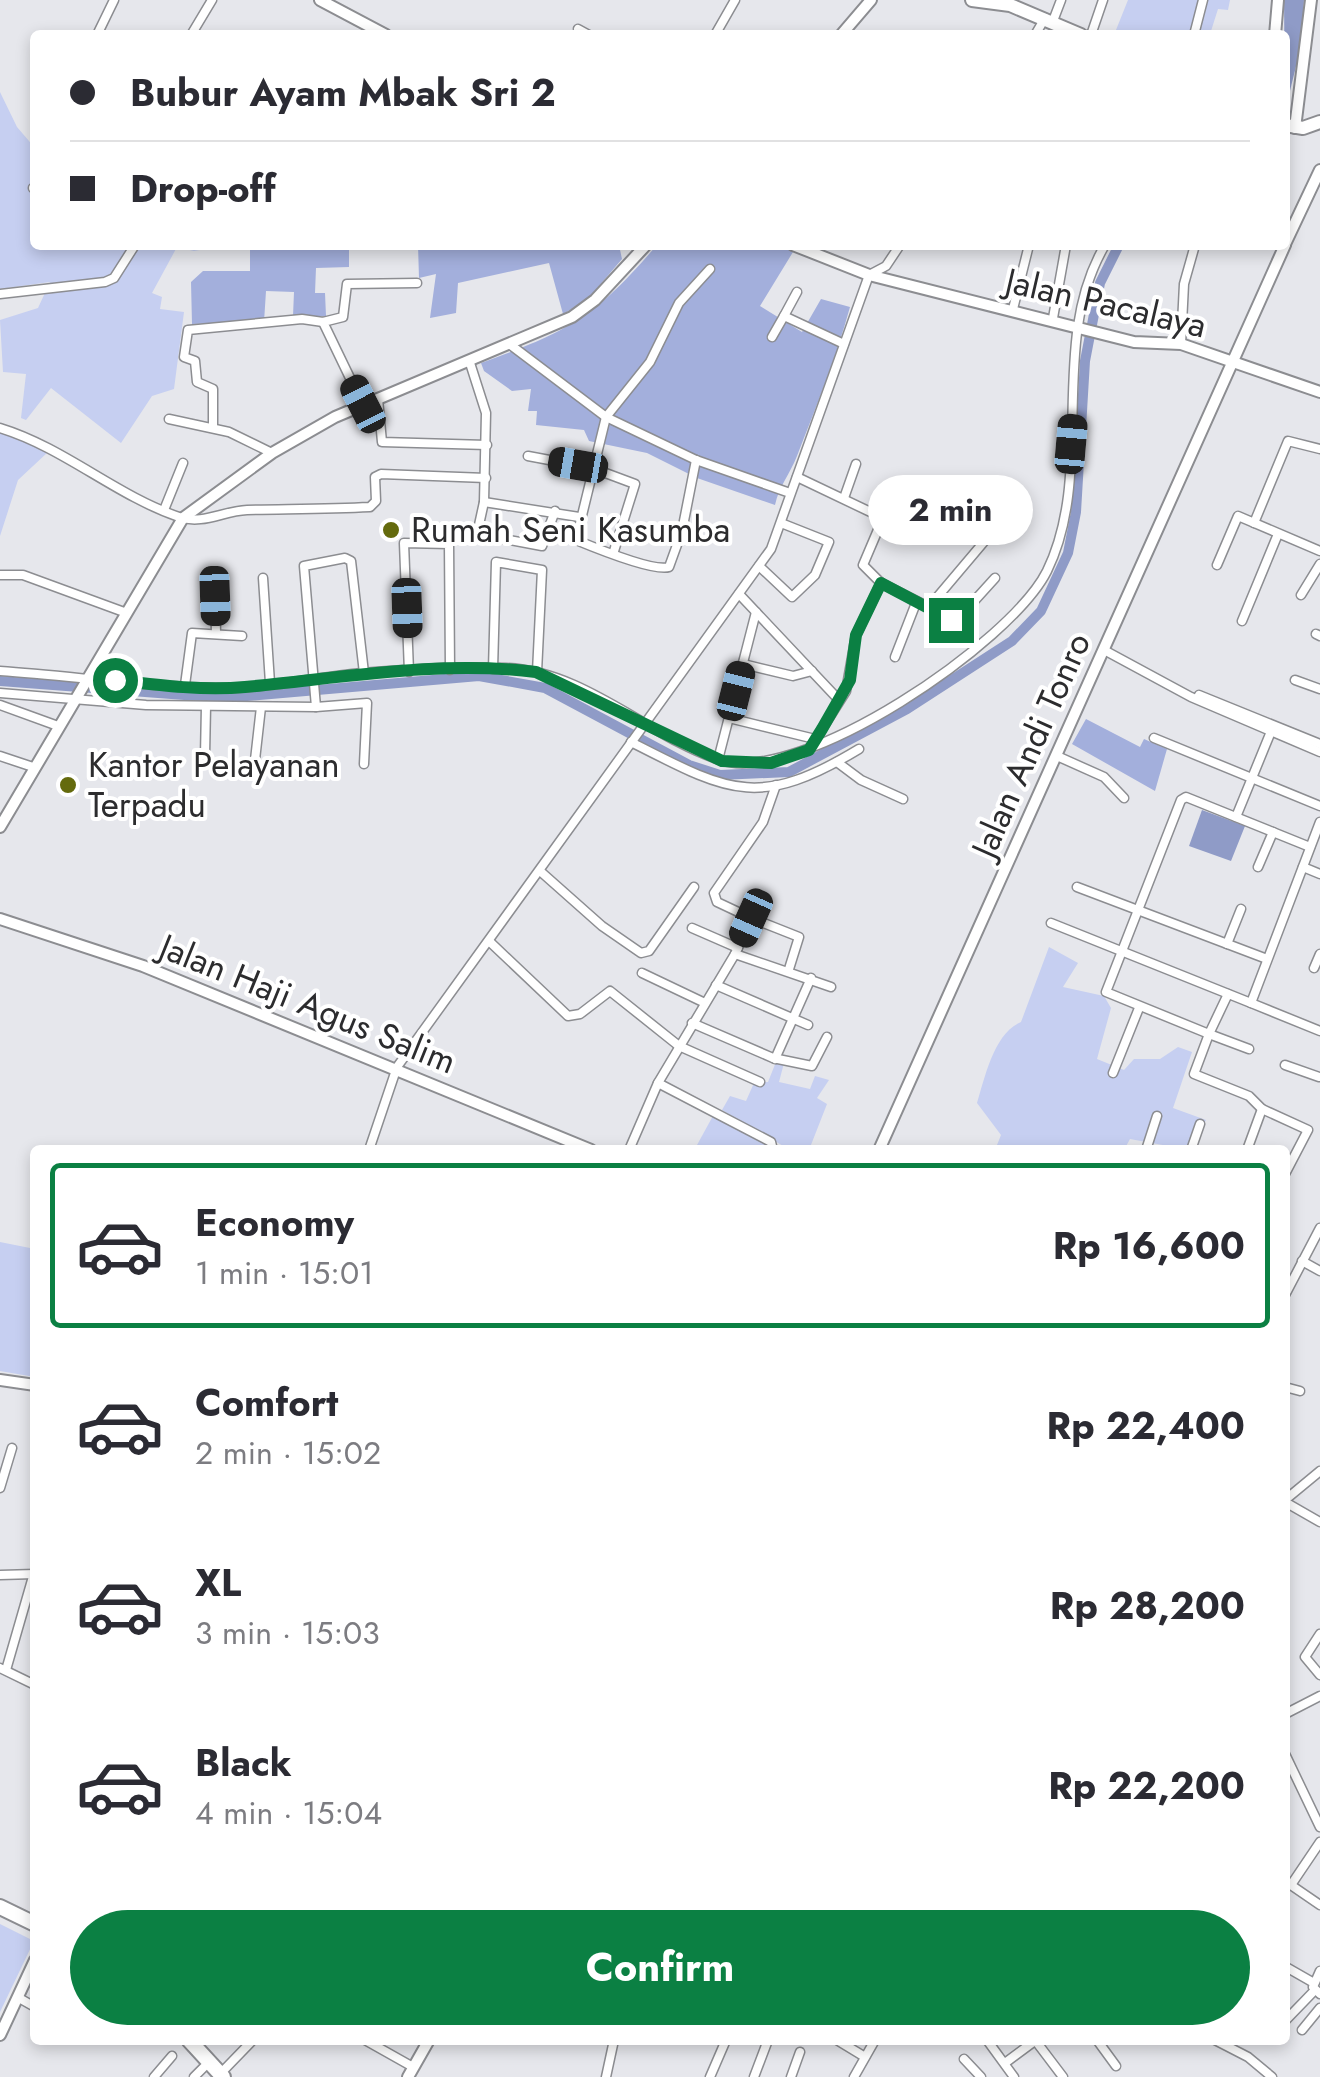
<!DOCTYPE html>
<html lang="en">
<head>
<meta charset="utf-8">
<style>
  body { margin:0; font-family:Jost,sans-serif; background:#f7f7f7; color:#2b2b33; height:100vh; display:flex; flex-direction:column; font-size:38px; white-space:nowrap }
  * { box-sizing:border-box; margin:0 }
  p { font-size:32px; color:#7c7c81 }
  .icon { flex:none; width:55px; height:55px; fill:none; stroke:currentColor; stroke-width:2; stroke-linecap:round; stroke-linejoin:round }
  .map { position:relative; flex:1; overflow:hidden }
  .drawer { position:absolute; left:30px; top:1145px; width:1260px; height:900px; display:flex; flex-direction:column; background:#fff; border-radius:10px; box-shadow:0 5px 15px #0003 }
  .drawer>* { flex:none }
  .banner { position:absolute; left:30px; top:30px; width:1260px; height:220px; border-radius:10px; box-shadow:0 5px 15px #0003; display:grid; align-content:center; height:220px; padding:0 40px; background:#fff }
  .end { position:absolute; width:45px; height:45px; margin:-22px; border:12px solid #0b8043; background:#fff; box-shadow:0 0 0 5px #fff }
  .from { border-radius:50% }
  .bubble { position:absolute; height:70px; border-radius:35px; background:#fff; box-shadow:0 5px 15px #0003; font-size:32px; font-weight:700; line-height:70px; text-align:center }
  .car { position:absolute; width:30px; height:60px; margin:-30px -15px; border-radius:12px; box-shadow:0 0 8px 2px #0007; background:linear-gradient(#222 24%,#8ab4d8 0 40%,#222 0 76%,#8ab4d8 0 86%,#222 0) }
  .banner b { display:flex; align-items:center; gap:35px; height:95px; font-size:38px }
  .banner b+b { border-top:2px solid #e1e1e2 }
  .banner i { width:25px; height:25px; background:#2b2b33 }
  ul { padding:18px 0 0; list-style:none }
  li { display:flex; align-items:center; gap:30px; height:165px; margin:0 20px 15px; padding:0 20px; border:5px solid transparent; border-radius:10px }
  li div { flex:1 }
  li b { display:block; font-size:38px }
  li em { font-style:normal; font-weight:700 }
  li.active { border-color:#0b8043 }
  li>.icon { width:90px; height:90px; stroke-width:1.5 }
  .button { display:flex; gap:20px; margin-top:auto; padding:20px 40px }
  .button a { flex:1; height:115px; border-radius:60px; background:#0b8043; color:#fff; font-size:40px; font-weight:700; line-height:115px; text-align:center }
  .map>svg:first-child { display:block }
  .green { fill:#c6cff1 }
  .forest { fill:#a3afdc }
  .water { fill:#8f9bc7 }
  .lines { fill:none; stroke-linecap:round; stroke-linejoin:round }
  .canal { stroke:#8f9bc7; stroke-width:10 }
  .minor-casing { stroke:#8c8d91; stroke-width:11 }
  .tertiary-casing { stroke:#8c8d91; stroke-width:14 }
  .primary-casing { stroke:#8c8d91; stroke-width:16 }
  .trunk-casing { stroke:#8c8d91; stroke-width:18 }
  .minor { stroke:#fff; stroke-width:8 }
  .tertiary { stroke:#fff; stroke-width:10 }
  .primary { stroke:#fff; stroke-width:12 }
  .trunk { stroke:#fff; stroke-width:14 }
  .route { stroke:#0b8043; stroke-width:12 }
  .poi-dot { fill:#646a0d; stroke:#fff; stroke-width:4 }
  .labels { text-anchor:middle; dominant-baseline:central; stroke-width:8; stroke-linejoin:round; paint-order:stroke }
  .street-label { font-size:35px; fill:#2c2c2e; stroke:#fff }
  .poi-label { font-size:35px; fill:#2c2c2e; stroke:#fff; text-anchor:start }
</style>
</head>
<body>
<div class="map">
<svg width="1320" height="2077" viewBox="0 0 1320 2077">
  <rect width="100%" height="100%" fill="#e6e7ec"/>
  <g class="green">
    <path d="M1128 0H1230L1228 10 1218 9 1211 31 1222 35H1114Z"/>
    <path d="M0 92 17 127 35 148V245H227L194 251 177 247 152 293 162 297 160 309 184 312 174 389 152 396 121 443 51 388 26 420 21 418 26 374 3 372 0 320 38 308 50 282 0 289Z"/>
    <path d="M0 432 48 452 18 480 0 536Z"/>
    <path d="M1049 947 1078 963 1063 987 1104 996 1111 1008 1097 1059 1124 1070 1134 1059H1160L1178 1047 1192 1052 1173 1108 1206 1120 1190 1150 1130 1139 1124 1150H995L1001 1135 977 1103C985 1077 994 1033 1021 1022Z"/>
    <path d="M776 1062 784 1063 779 1082 810 1089 815 1076 829 1080 817 1098 827 1104 809 1150H790L722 1110 730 1096 746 1101 754 1083 768 1082Z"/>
    <path d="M714 1114 770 1145 768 1150H708L697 1145Z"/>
    <path d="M0 1242 35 1249V1377L0 1371Z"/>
    <path d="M0 1924 34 1941 0 2012Z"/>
  </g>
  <g class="forest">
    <path d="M250 245H349V267L316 268 315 293H325L326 316H293L294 292 266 291 264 322 192 324 191 282 203 271H250Z"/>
    <path d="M418 245H619L622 259 587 300 563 314 549 263 458 283 456 313 430 318 436 274 419 278Z"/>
    <path d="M657 245H780L793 252 760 306 802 332 821 299 850 307C836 358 816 407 797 456 790 474 779 486 775 505L697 478 647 453 589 441 584 430 536 425 537 411H528L531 389 512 391 484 371 481 363C570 331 595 317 657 245Z"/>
    <path d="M1086 719 1140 747 1144 739 1167 749 1155 791 1072 744Z"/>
  </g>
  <g class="water">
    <path d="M1284 0H1304L1302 42 1285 111Z"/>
    <path d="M1202 810 1245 826 1231 861 1189 846Z"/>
  </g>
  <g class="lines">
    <path class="canal" d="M0 681 224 698 479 676 545 688 689 765 720 775 789 772 907 709 1012 641 1041 611 1068 553 1076 512 1085 361 1100 283 1119 245"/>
    <g class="minor-casing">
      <g id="minor">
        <path d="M1053 21 1061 0"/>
        <path d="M578 29 589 35"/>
        <path d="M97 35 114 0"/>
        <path d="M191 35 212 0"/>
        <path d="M715 35 735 0"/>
        <path d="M1035 35 1045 18"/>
        <path d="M1091 35 1103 0"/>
        <path d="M1194 35 1203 0"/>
        <path d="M33 188H35"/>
        <path d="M0 294 105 282 114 278 135 245"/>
        <path d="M1013 309 1029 245"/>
        <path d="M784 316 797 292"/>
        <path d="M1053 318 1066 245"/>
        <path d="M772 337 784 316 844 344"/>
        <path d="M1181 344 1184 284 1195 245"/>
        <path d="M512 346 606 417 696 460 790 493"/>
        <path d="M470 363 486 413 484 502 477 534 542 546 555 511"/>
        <path d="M378 399 382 442 487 445"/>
        <path d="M363 405 323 322 343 317 347 284 417 283"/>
        <path d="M169 419 229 432 272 453"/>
        <path d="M213 426V389L197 382 195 361 184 357 188 330 302 319 323 322"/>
        <path d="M0 428C65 448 115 495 179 517 203 525 223 511 247 510 288 509 329 509 370 507L376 501 375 477 381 474 486 478"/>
        <path d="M528 456 592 468 635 484 614 551"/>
        <path d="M696 460 682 531 669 567C654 572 593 547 576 540L606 417 650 362 679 303 710 269"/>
        <path d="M797 477 883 518 863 565 881 583 856 635 846 691 810 748"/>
        <path d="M844 498 856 464"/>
        <path d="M484 502 579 517"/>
        <path d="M164 510 183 463"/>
        <path d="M1254 523 1288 441 1320 449"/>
        <path d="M1217 565 1238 516 1320 551"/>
        <path d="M759 566 792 597 815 575 829 542 781 523"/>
        <path d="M0 575H23L124 612"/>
        <path d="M263 578 270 683"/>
        <path d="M881 583 956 621 995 578"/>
        <path d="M739 594 838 699"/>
        <path d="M1301 595 1320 564"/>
        <path d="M215 596 216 633"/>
        <path d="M928 608 988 537"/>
        <path d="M1242 621 1278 534"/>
        <path d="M1316 634 1320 636"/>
        <path d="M1104 650 1191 697 1320 752"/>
        <path d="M895 657 916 603"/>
        <path d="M743 664 793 676 812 671"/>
        <path d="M493 669 496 562 542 570 537 672"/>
        <path d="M0 671C75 676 151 688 226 688 271 688 317 677 362 673 408 669 459 666 506 668 585 671 647 736 720 760 801 786 1011 643 1047 571 1096 471 1047 343 1105 245"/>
        <path d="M409 672 404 543 449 544 450 670"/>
        <path d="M1295 680 1320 689"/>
        <path d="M185 685 192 633 242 636"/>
        <path d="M0 693 146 705 316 707 367 703 364 764"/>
        <path d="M1199 695 1320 744"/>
        <path d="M0 705 58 726"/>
        <path d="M316 707 304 566 345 558 351 561 364 673"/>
        <path d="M729 718 815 739"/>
        <path d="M1154 738 1320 806"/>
        <path d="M631 742C729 792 758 810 859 749"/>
        <path d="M0 756 33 767"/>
        <path d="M205 756 206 706"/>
        <path d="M719 756 756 612"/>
        <path d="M1057 756 1104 777 1124 798"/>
        <path d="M255 760 261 707"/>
        <path d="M837 762 861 780 903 799"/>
        <path d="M1236 817 1272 729"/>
        <path d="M1258 867 1273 832"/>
        <path d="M1303 867 1320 874"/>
        <path d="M540 871 602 926 641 953 649 951 694 887"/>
        <path d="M1077 887 1267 959"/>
        <path d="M751 918 799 937 789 969"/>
        <path d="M1051 923 1251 1003 1320 822"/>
        <path d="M692 928 738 948"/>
        <path d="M490 942 568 1016 580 1014 610 991 679 1046 760 1082"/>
        <path d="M1227 944 1241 909"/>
        <path d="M735 954 831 987"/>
        <path d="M1314 968 1320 954"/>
        <path d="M642 973 705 1003"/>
        <path d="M716 985 808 1025"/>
        <path d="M1228 994 1209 1034 1106 992 1181 800 1186 797 1310 847"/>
        <path d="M1251 1003 1320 1031"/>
        <path d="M692 1023 773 1058 812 1066 827 1037"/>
        <path d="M1249 1049 1209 1034 1194 1074 1249 1096 1262 1109"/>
        <path d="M775 1059 811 978"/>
        <path d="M1285 1065 1319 1077"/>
        <path d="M1113 1073 1139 1008"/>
        <path d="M658 1083 771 1142 773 1150"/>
        <path d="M369 1150 397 1067 771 549 869 275 886 266 900 245"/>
        <path d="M629 1150 658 1083 735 954 751 918 717 902 714 893 763 822 776 785"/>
        <path d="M1146 1150 1157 1116"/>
        <path d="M1191 1150 1200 1124"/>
        <path d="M1247 1150 1262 1109 1308 1130 1285 1174"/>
        <path d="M1302 1261 1320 1271"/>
        <path d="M1285 1295 1320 1228"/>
        <path d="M1285 1387 1300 1391"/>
        <path d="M0 1488 12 1448"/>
        <path d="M1285 1500 1320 1471"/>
        <path d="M1285 1502 1320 1522"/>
        <path d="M0 1575 35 1574"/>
        <path d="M1320 1634 1305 1657 1320 1675"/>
        <path d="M0 1668 35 1685"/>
        <path d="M6 1670 34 1573"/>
        <path d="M1285 1714 1320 1696"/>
        <path d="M1285 1754 1320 1827"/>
        <path d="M1285 1881 1320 1905"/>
        <path d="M1291 1885 1320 1842"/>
        <path d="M1286 1967 1314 1983"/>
        <path d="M1320 1971 1313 1987 1320 1994"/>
        <path d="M19 1998 35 2007"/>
        <path d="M1285 2021 1315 1990"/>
        <path d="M1302 2030 1320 2008"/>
        <path d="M365 2040 413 2067"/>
        <path d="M837 2040 865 2057"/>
        <path d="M987 2040 1014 2077"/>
        <path d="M1035 2040 1063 2077"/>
        <path d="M1097 2040 1116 2066"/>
        <path d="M1215 2040 1248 2057 1272 2077"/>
        <path d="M964 2059 981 2077"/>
        <path d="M1005 2063 1036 2040"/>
        <path d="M220 2074 253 2040"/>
        <path d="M154 2077 172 2056"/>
        <path d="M194 2077 210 2061"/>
        <path d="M606 2077 614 2040"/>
        <path d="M710 2077 726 2040"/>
        <path d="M754 2077 768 2040"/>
        <path d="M791 2077 800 2052"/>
        <path d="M854 2077 875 2040"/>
      </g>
    </g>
    <g class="tertiary-casing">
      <g id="tertiary">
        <path d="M320 0 386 35"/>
        <path d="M841 35 871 0"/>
        <path d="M1275 35 1278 0"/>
        <path d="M1295 128 1311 0"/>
        <path d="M1285 244 1320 170"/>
        <path d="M793 245 869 275 1134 342 1181 344 1320 392"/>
        <path d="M0 827 183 518 272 453 335 417 572 317 595 300 646 245"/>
        <path d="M0 919 143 966 591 1150"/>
        <path d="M879 1150 1285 245"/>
        <path d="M0 1380 35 1385"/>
        <path d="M0 2035 35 1960"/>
        <path d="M408 2077 429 2040"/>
      </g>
    </g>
    <g class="primary-casing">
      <g id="primary">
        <path d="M972 0 1010 5 1081 35"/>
        <path d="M1285 125 1303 128 1320 122"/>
      </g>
    </g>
    <g class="trunk-casing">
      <g id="trunk">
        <path d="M0 1907 35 1924"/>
        <path d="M189 2040 223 2077"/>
      </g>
    </g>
    <use href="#minor" class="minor"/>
    <use href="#tertiary" class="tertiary"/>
    <use href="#primary" class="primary"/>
    <use href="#trunk" class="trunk"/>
  </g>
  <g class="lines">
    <path class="route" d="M115 680C157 685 203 691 245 687 341 678 440 660 536 672L722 761 771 763 809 750 822 729 850 680 856 635 881 583 951 620"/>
  </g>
  <g class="poi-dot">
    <circle cx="391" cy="530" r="10"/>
    <circle cx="68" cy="785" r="10"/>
  </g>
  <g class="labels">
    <g class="street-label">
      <text transform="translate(1106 303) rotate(13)">Jalan Pacalaya</text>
      <text transform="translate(1031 745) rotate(-66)">Jalan Andi Tonro</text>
      <text transform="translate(308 1004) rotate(22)">Jalan Haji Agus Salim</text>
    </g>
    <g class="poi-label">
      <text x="411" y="530">Rumah Seni Kasumba</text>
      <text x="88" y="765">Kantor Pelayanan<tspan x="88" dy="40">Terpadu</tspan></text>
    </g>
  </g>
</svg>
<i class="end from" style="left:115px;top:680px"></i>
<i class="end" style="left:951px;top:620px"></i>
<div class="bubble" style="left:868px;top:475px;width:165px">2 min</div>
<i class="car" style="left:363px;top:404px;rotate:333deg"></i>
<i class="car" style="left:1071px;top:444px;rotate:5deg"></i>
<i class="car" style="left:578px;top:465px;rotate:280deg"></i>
<i class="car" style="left:215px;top:596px;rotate:178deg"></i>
<i class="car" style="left:407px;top:608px;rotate:178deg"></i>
<i class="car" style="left:736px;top:691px;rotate:14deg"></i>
<i class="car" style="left:751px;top:918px;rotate:204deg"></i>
<div class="banner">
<b><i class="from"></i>Bubur Ayam Mbak Sri 2</b>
<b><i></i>Drop-off</b>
</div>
<section class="drawer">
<ul>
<li class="active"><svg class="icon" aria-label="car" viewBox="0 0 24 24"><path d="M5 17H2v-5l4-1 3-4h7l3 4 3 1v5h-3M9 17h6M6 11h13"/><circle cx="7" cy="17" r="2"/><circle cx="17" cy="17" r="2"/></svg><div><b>Economy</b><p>1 min · 15:01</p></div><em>Rp 16,600</em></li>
<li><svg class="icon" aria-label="car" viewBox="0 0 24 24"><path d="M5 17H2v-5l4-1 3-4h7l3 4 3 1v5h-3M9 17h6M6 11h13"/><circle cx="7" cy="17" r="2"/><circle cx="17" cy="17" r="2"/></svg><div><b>Comfort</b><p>2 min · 15:02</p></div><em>Rp 22,400</em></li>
<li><svg class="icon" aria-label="car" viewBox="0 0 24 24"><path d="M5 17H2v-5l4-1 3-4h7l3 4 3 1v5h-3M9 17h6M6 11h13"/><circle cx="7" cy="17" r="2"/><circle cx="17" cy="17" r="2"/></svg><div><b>XL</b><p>3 min · 15:03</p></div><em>Rp 28,200</em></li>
<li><svg class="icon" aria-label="car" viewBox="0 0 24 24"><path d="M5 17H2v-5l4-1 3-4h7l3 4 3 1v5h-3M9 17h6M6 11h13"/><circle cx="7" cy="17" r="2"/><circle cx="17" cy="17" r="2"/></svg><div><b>Black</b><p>4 min · 15:04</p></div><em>Rp 22,200</em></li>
</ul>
<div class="button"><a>Confirm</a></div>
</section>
</div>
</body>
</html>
